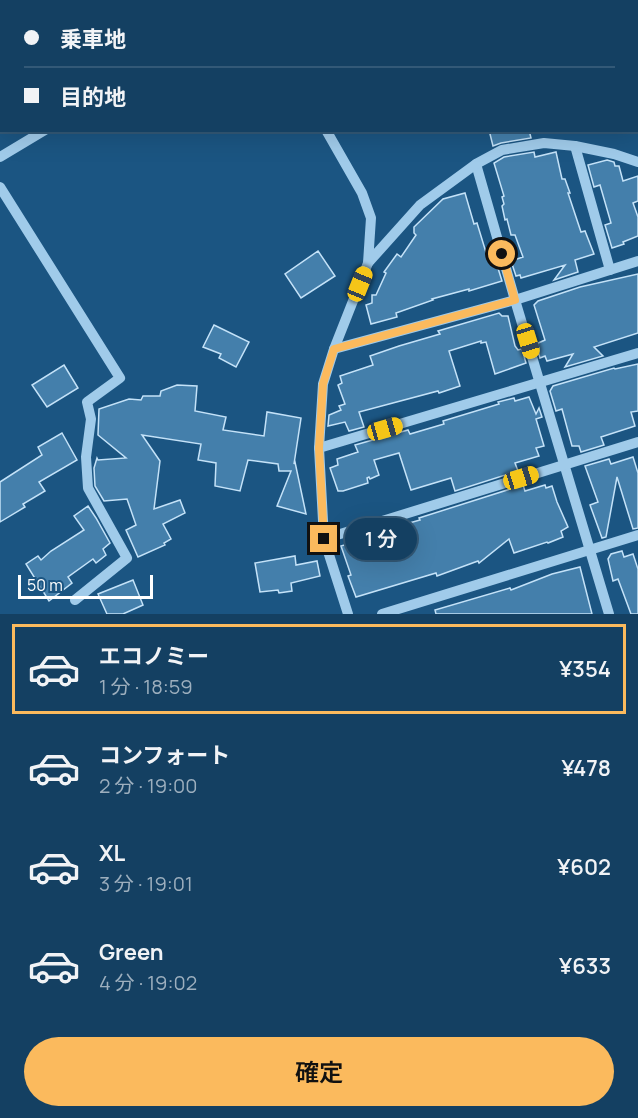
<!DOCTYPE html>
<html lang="ja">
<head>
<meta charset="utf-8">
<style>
  body { margin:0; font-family:Manrope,"Noto Sans JP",sans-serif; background:#214b6b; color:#f1f3f6; height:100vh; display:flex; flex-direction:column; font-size:22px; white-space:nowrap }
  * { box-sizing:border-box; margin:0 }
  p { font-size:20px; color:#9dafbe }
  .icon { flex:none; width:33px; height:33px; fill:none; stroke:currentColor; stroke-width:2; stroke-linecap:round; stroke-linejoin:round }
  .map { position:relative; height:614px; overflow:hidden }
  .panel { display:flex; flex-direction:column; background:#144062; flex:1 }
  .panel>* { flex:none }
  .banner { position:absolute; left:0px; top:0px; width:639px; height:132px; box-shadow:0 6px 24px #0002,0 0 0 2px #335977; display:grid; align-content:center; height:132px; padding:0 24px; background:#144062 }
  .scale { position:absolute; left:18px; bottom:15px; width:135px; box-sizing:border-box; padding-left:6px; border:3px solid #fff; border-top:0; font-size:16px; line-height:21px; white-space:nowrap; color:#fff; -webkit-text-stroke:4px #1b5582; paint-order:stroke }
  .end { position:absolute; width:27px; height:27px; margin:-14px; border:8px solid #fbba5d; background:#111; box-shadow:0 0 0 3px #111 }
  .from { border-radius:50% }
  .bubble { position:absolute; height:42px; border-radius:21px; background:#144062; box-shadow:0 6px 24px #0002,0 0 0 2px #335977; font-size:20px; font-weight:600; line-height:42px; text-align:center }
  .car { position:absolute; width:18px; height:36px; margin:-18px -9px; border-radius:8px; box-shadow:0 0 4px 2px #0007; background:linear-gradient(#f5c518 24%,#345 0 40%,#f5c518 0 76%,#345 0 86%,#f5c518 0) }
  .banner b { display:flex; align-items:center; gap:21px; height:57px; font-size:22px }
  .banner b+b { border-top:2px solid #335977 }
  .banner i { width:15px; height:15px; background:#f1f3f6 }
  ul { padding:10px 0 0; list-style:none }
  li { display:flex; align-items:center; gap:18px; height:90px; margin:0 12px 9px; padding:0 12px; border:3px solid transparent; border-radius:0px }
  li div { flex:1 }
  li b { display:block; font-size:22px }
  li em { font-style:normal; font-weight:600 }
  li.selected { border-color:#fbba5d }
  li>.icon { width:54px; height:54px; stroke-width:1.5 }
  .button { display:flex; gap:12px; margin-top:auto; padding:12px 24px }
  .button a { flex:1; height:69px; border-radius:36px; background:#fbba5d; color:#111; font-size:24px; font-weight:600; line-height:69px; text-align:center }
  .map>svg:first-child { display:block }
  .building { fill:#447fab; stroke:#c4e2f8; stroke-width:1.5 }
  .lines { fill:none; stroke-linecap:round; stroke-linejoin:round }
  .path { stroke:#a0cbea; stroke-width:3; stroke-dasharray:3 4.5; stroke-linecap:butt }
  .minor { stroke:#a0cbea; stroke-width:10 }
  .route { stroke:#fbba5d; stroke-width:8 }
</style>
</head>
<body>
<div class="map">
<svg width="638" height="614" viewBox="0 0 638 614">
  <rect width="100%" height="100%" fill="#1b5582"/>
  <g class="building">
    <path d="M489 130H529L531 138 501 143 493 146Z"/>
    <path d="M534 152 535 157 556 152 562 179H565L570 193H568L581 232 585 231 594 254 575 260 578 272 554 280 565 265 521 278 520 275 516 276 511 261 523 257 515 235H511L507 219 505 220 502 206 504 204 502 197 504 196 494 163 504 157Z"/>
    <path d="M607 160 614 162 615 166H619L623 181 638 176V201L633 203 638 217V236L623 242 624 244 612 248 605 225 611 223 600 185 594 187 588 165Z"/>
    <path d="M465 193 474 224 477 223 488 259H490L493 266 497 265 502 281 469 291V289L432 299 433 300 396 313 397 317 371 324 366 305 372 303V295H376L386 273 384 272 397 254 401 257 416 235 414 233V227L443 199Z"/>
    <path d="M318 251 335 276 301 298 285 274Z"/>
    <path d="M638 274V333L594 347 603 356 565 367 573 354 547 361 545 356 540 358 536 344 545 340 534 305 538 301 580 287Z"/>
    <path d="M499 313 502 316H508L515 346 518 350 522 349 526 363 495 374 486 342 481 343V341L449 351 460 386 439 393 438 391 359 412 364 427 349 431 345 422 328 426 329 415 341 410 339 406 345 404 338 385 342 383 340 376 373 365 370 356 399 346 440 334 438 331Z"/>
    <path d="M214 325 249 342 236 367 219 358 221 354 203 347Z"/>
    <path d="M638 364V411L631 412 635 426 601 437 604 445 581 452 579 446H572L562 409 556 411 550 391 553 386 614 368 615 369Z"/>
    <path d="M64 365 78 388 47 407 32 385Z"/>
    <path d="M177 385 197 386 195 411 226 417 223 430 264 436 267 412 301 418 294 464 295 462 306 514 277 506 291 471H279L278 464 248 460 240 491 215 486 216 463 198 460 201 444 142 435 160 461 154 509 180 500 185 513 163 524 171 539 164 543 165 545 138 557 126 530 136 525 127 499 104 501 95 486 94 468 97 458 98 460 126 458 98 435 99 409 129 399 141 400 143 396H160L161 391Z"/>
    <path d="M529 397 536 414 539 408 542 417 536 419 544 446 536 448 539 456 515 463 518 471 455 491 451 478 411 490 399 453 374 460 379 475 370 479 369 477 367 478 368 483 343 491H338L330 468 338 465 337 459 358 452 355 445 408 430 410 434 444 424 443 421 499 404 498 402 514 398 515 401Z"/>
    <path d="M62 433 77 460 39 482 45 491 23 504 25 507 0 522V482L42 455 38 447Z"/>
    <path d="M633 457 638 473V528L633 529 617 477 606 537 602 538 590 505 598 502 585 466 609 459 611 464Z"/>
    <path d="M523 485 525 491 545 485 546 488 552 486 557 502 568 527 561 531 563 537 548 543 547 542 514 553 509 539 479 563 478 561 437 576 436 573 356 597 348 576 351 575 341 546 385 533 384 530 420 520 419 518Z"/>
    <path d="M88 506 96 518 110 543 103 549 106 555 96 563 93 559 68 577 72 583 49 601 26 564 38 556 41 560 51 551 84 530 74 516Z"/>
    <path d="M622 551 624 557 633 554 638 569V614H631L618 579 613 581 608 559 611 554Z"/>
    <path d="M295 556 296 565 317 561 320 576 291 583 292 591 279 593 278 590 260 592 255 563Z"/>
    <path d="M580 567 592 614H436L435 610 510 588 511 590 552 574Z"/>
    <path d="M133 580 143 605 123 614H107L98 594Z"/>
  </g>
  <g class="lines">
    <path class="path" d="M519 0 520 2"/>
    <g class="minor">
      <path d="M261 0V2"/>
      <path d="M205 2 206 0"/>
      <path d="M326 130 362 193 371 218 368 263 334 349 323 384 319 448 324 539 348 614"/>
      <path d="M575 146 610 270"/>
      <path d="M0 157 45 130"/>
      <path d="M476 164 515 300 609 614"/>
      <path d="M0 187 120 378 87 402 91 419 86 457 88 488 127 558 75 600"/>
      <path d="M368 263 420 205 476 164 502 150 544 143 575 146 614 154 638 162"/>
      <path d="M334 349 515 300 638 261"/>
      <path d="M319 448 638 353"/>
      <path d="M324 539 638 442"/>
      <path d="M382 614 638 535"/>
    </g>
  </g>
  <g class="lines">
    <path class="route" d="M324 539 319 448 323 384 334 349 515 300 502 254"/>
  </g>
</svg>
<div class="scale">50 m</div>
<i class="end from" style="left:502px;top:254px"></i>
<i class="end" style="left:324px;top:539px"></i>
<div class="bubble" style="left:345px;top:518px;width:72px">1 分</div>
<i class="car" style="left:360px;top:284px;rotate:22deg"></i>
<i class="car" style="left:528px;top:341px;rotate:163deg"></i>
<i class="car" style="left:385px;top:429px;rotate:74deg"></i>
<i class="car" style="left:521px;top:478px;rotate:73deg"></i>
<div class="banner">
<b><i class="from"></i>乗車地</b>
<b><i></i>目的地</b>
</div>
</div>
<section class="panel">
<ul>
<li class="selected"><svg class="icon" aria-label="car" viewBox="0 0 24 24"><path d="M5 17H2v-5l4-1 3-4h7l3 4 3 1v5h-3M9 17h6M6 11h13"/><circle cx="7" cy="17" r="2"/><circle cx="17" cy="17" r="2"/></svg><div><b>エコノミー</b><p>1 分 · 18:59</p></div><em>¥354</em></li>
<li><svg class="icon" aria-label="car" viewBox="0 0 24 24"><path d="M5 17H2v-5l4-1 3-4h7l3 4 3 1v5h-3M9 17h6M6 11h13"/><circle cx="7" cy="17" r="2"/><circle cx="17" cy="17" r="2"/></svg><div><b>コンフォート</b><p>2 分 · 19:00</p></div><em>¥478</em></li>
<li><svg class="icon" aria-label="car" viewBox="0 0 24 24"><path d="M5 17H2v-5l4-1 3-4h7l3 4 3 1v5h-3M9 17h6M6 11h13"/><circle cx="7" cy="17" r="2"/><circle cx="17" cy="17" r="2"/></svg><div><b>XL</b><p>3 分 · 19:01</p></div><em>¥602</em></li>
<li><svg class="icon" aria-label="car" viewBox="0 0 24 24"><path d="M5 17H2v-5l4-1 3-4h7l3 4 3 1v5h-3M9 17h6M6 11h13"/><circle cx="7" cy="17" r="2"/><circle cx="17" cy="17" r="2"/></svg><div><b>Green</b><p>4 分 · 19:02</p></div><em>¥633</em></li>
</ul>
<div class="button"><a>確定</a></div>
</section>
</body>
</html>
